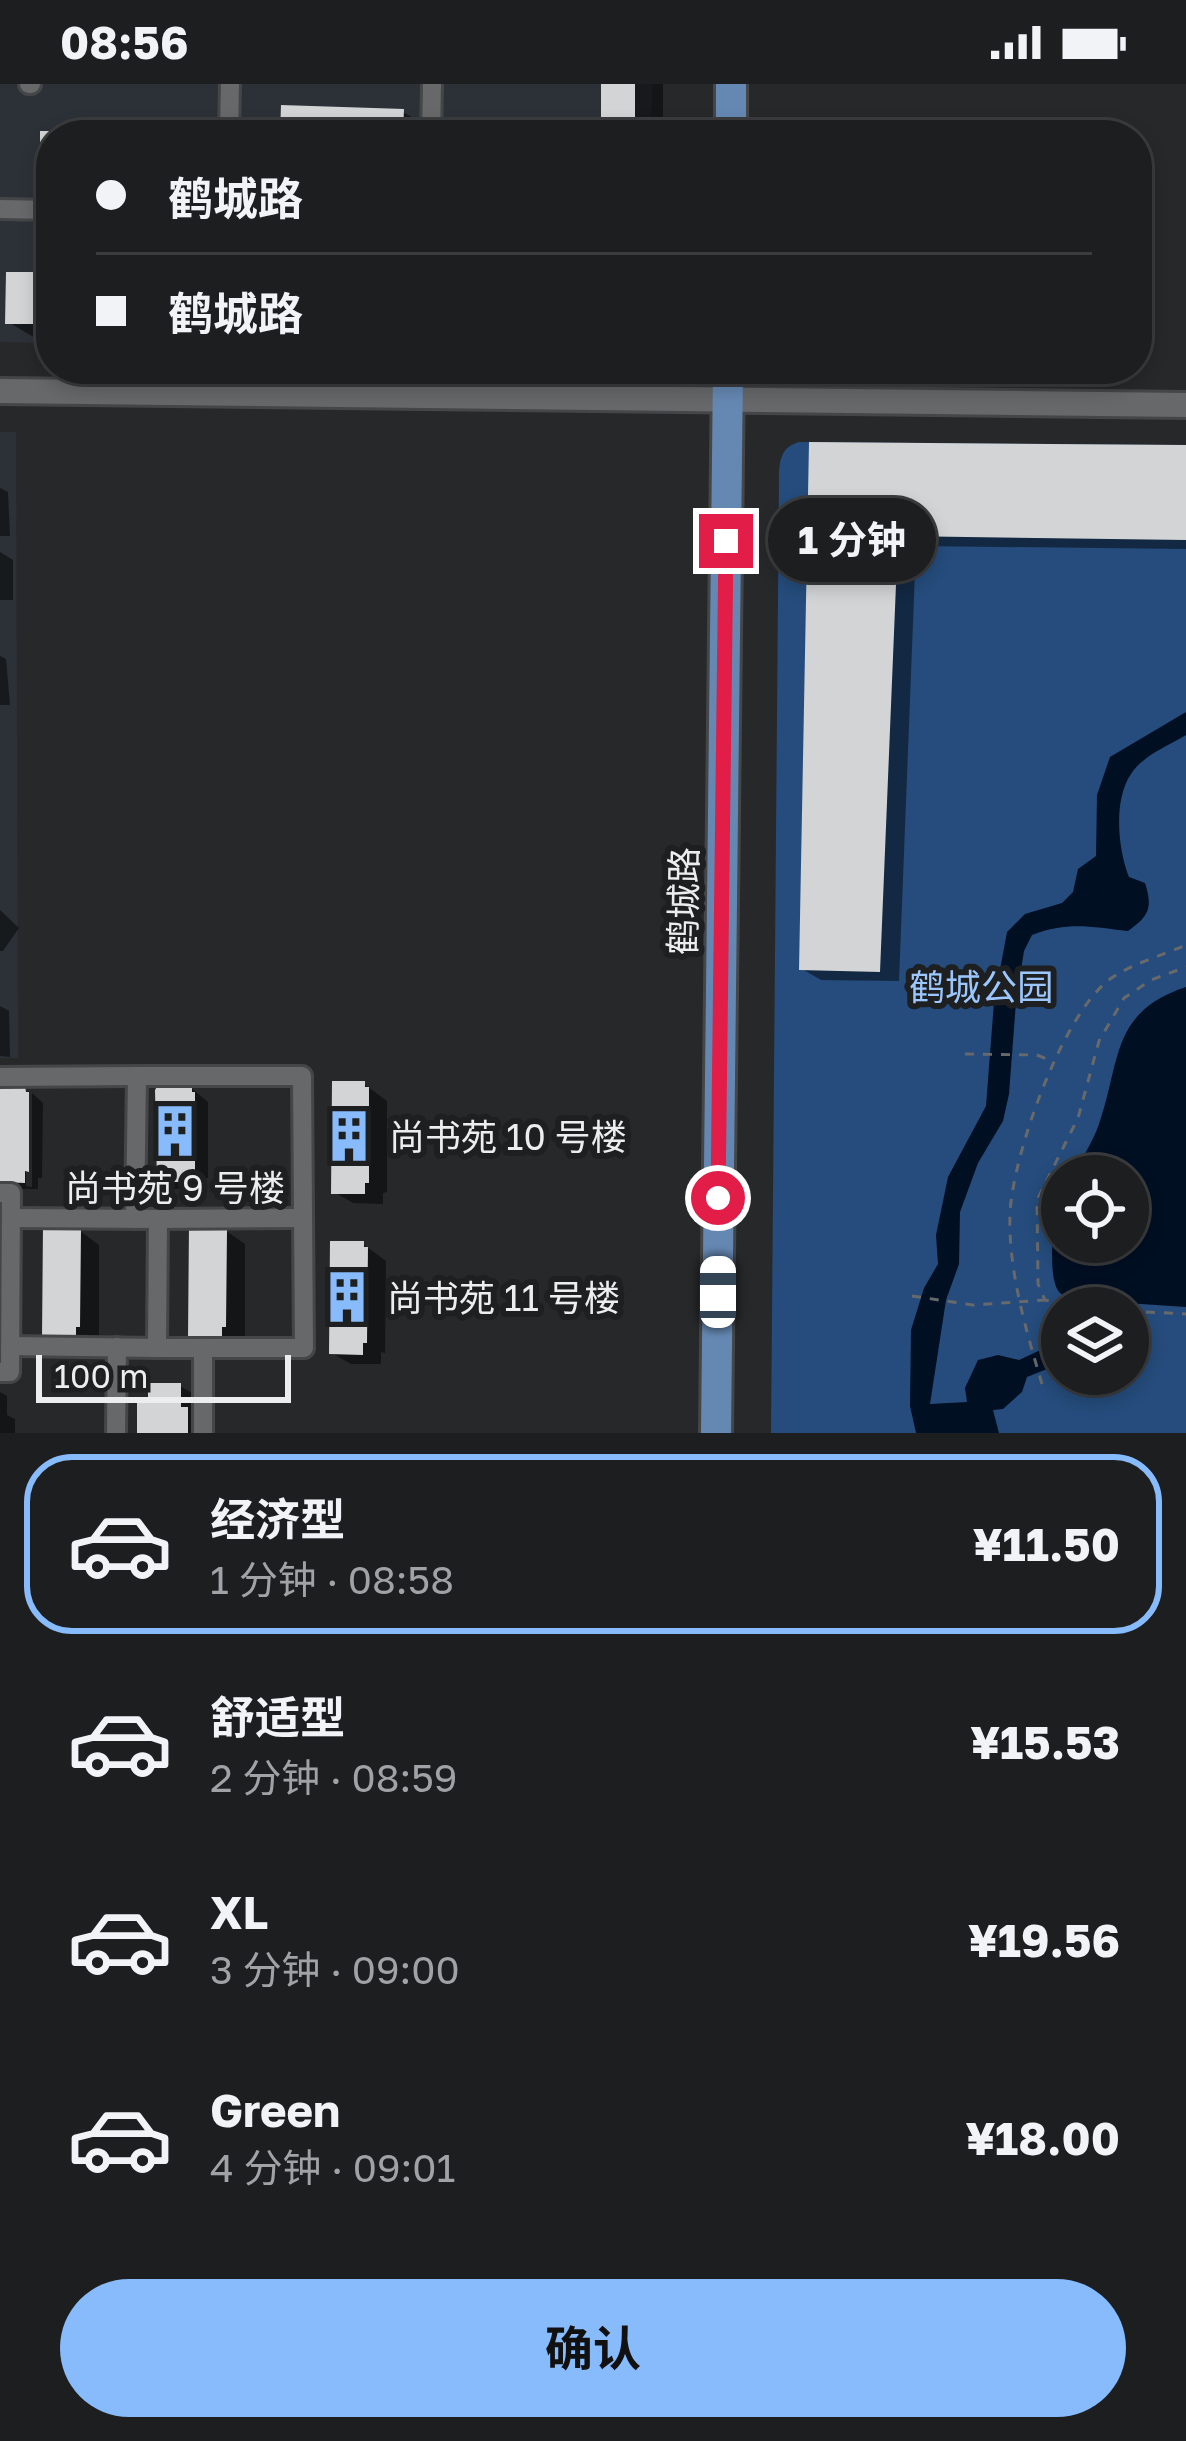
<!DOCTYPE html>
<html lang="zh">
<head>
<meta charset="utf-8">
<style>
  body { margin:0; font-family:"Golos Text","Noto Sans SC",sans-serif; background:#252729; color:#f1f3f6; height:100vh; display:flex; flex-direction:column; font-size:45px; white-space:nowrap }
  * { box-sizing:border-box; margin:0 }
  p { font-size:39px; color:#a0a2a5 }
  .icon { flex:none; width:66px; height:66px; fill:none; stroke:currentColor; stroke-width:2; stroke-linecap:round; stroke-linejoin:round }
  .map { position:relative; height:1349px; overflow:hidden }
  .drawer { display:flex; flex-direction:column; background:#1d1e20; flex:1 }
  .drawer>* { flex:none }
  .hud { position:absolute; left:36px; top:36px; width:1116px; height:264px; border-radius:48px; box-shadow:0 6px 18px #0003,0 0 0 3px #3b3c3e; display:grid; align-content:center; height:264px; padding:0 60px; background:#1d1e20 }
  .tools { position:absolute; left:1041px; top:1071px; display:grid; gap:24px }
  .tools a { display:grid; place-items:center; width:108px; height:108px; border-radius:50%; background:#1d1e20; box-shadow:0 6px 18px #0003,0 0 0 3px #3b3c3e; font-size:60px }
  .scale { position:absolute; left:36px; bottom:30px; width:255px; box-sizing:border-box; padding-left:12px; border:6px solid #ecedee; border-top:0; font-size:33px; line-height:42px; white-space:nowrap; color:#ecedee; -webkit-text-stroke:9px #1d1f20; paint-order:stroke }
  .end { position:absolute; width:54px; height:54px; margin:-27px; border:15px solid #e11d48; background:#fff; box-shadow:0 0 0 6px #fff }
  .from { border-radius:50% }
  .bubble { position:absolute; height:84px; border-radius:42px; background:#1d1e20; box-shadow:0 6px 18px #0003,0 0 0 3px #3b3c3e; font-size:39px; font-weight:700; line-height:84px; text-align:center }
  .car { position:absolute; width:36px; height:72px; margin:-36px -18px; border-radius:15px; box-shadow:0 0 9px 3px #0007; background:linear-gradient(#fff 24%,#345 0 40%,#fff 0 76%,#345 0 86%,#fff 0) }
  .hud b { display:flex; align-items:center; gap:42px; height:114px; font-size:45px }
  .hud b+b { border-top:3px solid #3b3c3e }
  .hud i { width:30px; height:30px; background:#f1f3f6 }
  ul { padding:21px 0 0; list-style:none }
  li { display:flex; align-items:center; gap:36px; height:180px; margin:0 24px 18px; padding:0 36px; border:6px solid transparent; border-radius:48px }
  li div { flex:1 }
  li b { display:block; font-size:45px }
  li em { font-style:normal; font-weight:700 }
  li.active { border-color:#87bbfb }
  li>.icon { width:108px; height:108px; stroke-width:1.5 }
  .primary-button { display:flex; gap:24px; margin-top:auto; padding:24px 60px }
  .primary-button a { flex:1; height:138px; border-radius:72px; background:#87bbfb; color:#111; font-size:48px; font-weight:700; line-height:138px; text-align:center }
  .status { display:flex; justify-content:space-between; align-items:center; height:84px; padding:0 60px; background:#1d1e20; direction:ltr }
  .status svg { height:33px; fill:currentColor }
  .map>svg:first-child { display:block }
  .built { fill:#2c3138 }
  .green { fill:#254c7c; fill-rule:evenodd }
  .water { fill:#010f23 }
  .shadow { fill:#0007 }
  .building { fill:#d2d4d6 }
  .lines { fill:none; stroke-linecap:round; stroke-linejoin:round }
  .minor-casing { stroke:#454648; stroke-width:24 }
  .tertiary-casing { stroke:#454648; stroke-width:30 }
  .primary-casing { stroke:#454648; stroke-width:36 }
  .path { stroke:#68696b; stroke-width:3; stroke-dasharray:9 9; stroke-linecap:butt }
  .minor { stroke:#66686a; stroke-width:18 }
  .tertiary { stroke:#66686a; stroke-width:24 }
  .primary { stroke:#6588b3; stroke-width:30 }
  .route { stroke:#e11d48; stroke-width:15 }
  .labels { text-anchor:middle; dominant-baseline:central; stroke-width:12; stroke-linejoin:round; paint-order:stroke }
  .street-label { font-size:36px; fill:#ecedee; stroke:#1d1f20 }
  .park-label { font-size:36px; fill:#9cc7fe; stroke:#1d1f20 }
  .poi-label { font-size:36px; fill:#ecedee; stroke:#1d1f20; text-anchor:start }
</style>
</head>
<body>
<div class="status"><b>08:56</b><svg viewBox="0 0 49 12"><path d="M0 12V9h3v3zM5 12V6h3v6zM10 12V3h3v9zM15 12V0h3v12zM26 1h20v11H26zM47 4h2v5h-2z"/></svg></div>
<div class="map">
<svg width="1186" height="1349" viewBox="0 0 1186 1349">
  <rect width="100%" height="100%" fill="#27282a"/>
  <g class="built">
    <path d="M0 0H652L651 51H51V259L0 258Z"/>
    <path d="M0 348H16L18 974H0Z"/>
  </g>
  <path class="green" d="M799 358 1186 361V1349H771L779 390C780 374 782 363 799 358ZM1062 1092H1128V1158H1062ZM1062 1224H1128V1290H1062Z"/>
  <g class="water">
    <path d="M1186 628V651C1168 662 1142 672 1131 690 1113 716 1118 766 1129 793L1145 799C1153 824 1149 832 1128 847 1092 843 1068 837 1032 851L1024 867 1016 918 1009 1010 1003 1037 978 1079 960 1128 959 1180 946 1216 930 1320 967 1318 965 1304 978 1276 998 1271 1019 1276 1062 1256V1279L1027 1293 1022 1308 1003 1325 993 1326 999 1349H916L910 1322 911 1246 924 1204 938 1180 936 1151 948 1093 986 1022 994 918 1007 848 1025 830 1062 819 1073 808 1078 785 1096 772 1097 711 1110 673Z"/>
    <path d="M1186 903V1223L1111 1218 1108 1224H1087L1089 1216C1079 1216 1068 1216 1060 1209 1046 1195 1053 1131 1062 1114V1158H1128V1092H1073C1081 1075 1093 1058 1099 1040 1121 977 1110 928 1186 903Z"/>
  </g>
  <g class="shadow">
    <rect x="604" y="0" width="59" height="51"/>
    <path d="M403 28 422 39V51H283Z"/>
    <path d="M51 191V255H37L8 238Z"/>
    <path d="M812 361 1186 364V465L916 462 899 897 821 896 802 885Z"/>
    <path d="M0 404 8 408 10 452H0Z"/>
    <path d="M0 468 13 476V516H0Z"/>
    <path d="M0 572 6 575 10 621H0Z"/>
    <path d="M0 826 19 844 3 867H0Z"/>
    <path d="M0 922 9 927 10 973 0 972Z"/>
    <path d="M364 1000 387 1017V1108L383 1109V1120L353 1119 334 1108Z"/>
    <path d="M0 1004 30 1008H26V1102L32 1103V1009L43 1019 42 1094H38V1105H8L0 1100Z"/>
    <path d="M191 1004 208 1018V1094H204V1105H174L160 1097Z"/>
    <path d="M76 1144 99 1161V1252H95V1263H64Z"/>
    <path d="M222 1144 245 1160V1252H241V1264L211 1263 191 1252Z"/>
    <path d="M363 1160 386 1177 385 1269 381 1268V1280H351L332 1269Z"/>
    <path d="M180 1302 199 1313 206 1349H140L151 1320Z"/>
    <path d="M0 1308 7 1312V1331L15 1335V1349H0Z"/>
  </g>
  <g class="building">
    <rect x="601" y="0" width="34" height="51"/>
    <path d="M281 21 404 25 403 51H280Z"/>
    <rect x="40" y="47" width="11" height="52"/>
    <path d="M6 188H51V240H5Z"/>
    <path d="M809 358 1186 361V456L898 452 880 888 799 886Z"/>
    <path d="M332 997H365V1003H369V1099H365V1110H331Z"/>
    <path d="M0 1001H25L26 1008H29V1088L25 1087V1099L0 1098Z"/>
    <path d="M158 1001H192V1008H195V1087H191V1098H157L155 1006Z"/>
    <path d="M43 1140 77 1141V1146H81L80 1243H76V1254H42Z"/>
    <path d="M189 1140 223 1141V1146H227L226 1243H222V1254H188Z"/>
    <path d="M330 1157H364V1163H368L367 1259H363V1271L329 1270Z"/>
    <path d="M148 1299H181V1323H188V1349H137V1317H148Z"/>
  </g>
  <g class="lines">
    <g class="minor-casing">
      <g id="minor">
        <path d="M29 0H31"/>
        <path d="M229 51 230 0"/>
        <path d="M431 51 432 0"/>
        <path d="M0 125 51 126"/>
        <path d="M0 993 137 992"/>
        <path d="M0 1109H11L10 1288H0"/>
        <path d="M135 1135 137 992H302L304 1264H157"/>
        <path d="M158 1135 303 1134"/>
        <path d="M10 1262 157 1264 158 1135 11 1134"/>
        <path d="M116 1349 117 1263"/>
        <path d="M203 1349V1264"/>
      </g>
    </g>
    <g class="tertiary-casing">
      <path id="tertiary" d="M0 307 1186 321"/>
    </g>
    <g class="primary-casing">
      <g id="primary">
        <path d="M731 51V0"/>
        <path d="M716 1349 728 285"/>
      </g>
    </g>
    <g class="path">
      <path d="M965 970 1037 971 1052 977"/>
      <path d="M912 1212 973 1221 1045 1216"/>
      <path d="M1084 1224 1045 1216 1038 1200 1037 1116 1078 1034 1099 957 1124 914 1151 896 1186 883"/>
      <path d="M1128 1227 1186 1230"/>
      <path d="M1042 1300C1026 1246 1008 1186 1010 1129 1013 1070 1062 931 1110 895 1131 880 1163 871 1186 861"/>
    </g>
    <use href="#minor" class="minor"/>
    <use href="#tertiary" class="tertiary"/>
    <use href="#primary" class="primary"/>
  </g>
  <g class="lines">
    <path class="route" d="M718 1114 726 457"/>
  </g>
  <defs>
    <g id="building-bare" transform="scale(4.14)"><path d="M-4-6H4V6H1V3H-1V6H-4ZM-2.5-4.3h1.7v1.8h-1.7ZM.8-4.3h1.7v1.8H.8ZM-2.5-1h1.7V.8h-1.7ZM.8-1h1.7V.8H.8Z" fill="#87bbfb" stroke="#1d1f20" stroke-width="2.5" paint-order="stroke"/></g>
  </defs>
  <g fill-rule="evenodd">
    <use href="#building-bare" x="175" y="1047"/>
    <use href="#building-bare" x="349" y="1052"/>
    <use href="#building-bare" x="347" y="1213"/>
  </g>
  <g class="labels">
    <g class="street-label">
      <text transform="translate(683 817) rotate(-89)">鹤城路</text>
    </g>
    <g class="park-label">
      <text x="981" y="902">鹤城公园</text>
    </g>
    <g class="poi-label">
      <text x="389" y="1052">尚书苑 10 号楼</text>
      <text x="175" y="1103" text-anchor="middle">尚书苑 9 号楼</text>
      <text x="387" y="1213">尚书苑 11 号楼</text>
    </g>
  </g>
</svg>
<div class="tools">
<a><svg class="icon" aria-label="locate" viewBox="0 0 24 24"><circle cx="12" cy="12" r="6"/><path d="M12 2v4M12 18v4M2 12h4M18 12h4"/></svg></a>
<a><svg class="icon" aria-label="layers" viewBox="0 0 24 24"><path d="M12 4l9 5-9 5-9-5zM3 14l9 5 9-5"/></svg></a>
</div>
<div class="scale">100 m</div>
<i class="end from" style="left:718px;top:1114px"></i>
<i class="end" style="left:726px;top:457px"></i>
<div class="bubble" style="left:768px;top:414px;width:168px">1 分钟</div>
<i class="car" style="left:718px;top:1208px;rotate:0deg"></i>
<div class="hud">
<b><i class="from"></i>鹤城路</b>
<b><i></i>鹤城路</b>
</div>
</div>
<section class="drawer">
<ul>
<li class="active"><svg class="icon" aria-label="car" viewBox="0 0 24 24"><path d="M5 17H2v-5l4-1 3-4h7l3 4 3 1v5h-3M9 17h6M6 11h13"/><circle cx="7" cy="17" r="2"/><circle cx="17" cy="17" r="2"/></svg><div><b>经济型</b><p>1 分钟 · 08:58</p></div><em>¥11.50</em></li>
<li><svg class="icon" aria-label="car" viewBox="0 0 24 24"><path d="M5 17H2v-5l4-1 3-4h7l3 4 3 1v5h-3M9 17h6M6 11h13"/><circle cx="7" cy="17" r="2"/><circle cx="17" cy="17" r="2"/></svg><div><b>舒适型</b><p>2 分钟 · 08:59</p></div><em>¥15.53</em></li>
<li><svg class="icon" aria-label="car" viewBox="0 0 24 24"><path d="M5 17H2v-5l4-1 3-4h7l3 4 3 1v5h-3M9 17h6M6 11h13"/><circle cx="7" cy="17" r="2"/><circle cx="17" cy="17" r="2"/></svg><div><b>XL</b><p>3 分钟 · 09:00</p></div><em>¥19.56</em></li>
<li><svg class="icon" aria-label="car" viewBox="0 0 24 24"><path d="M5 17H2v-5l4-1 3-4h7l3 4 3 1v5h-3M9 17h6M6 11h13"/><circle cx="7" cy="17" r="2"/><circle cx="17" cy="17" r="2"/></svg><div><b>Green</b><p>4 分钟 · 09:01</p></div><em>¥18.00</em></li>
</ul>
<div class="primary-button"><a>确认</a></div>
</section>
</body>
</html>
